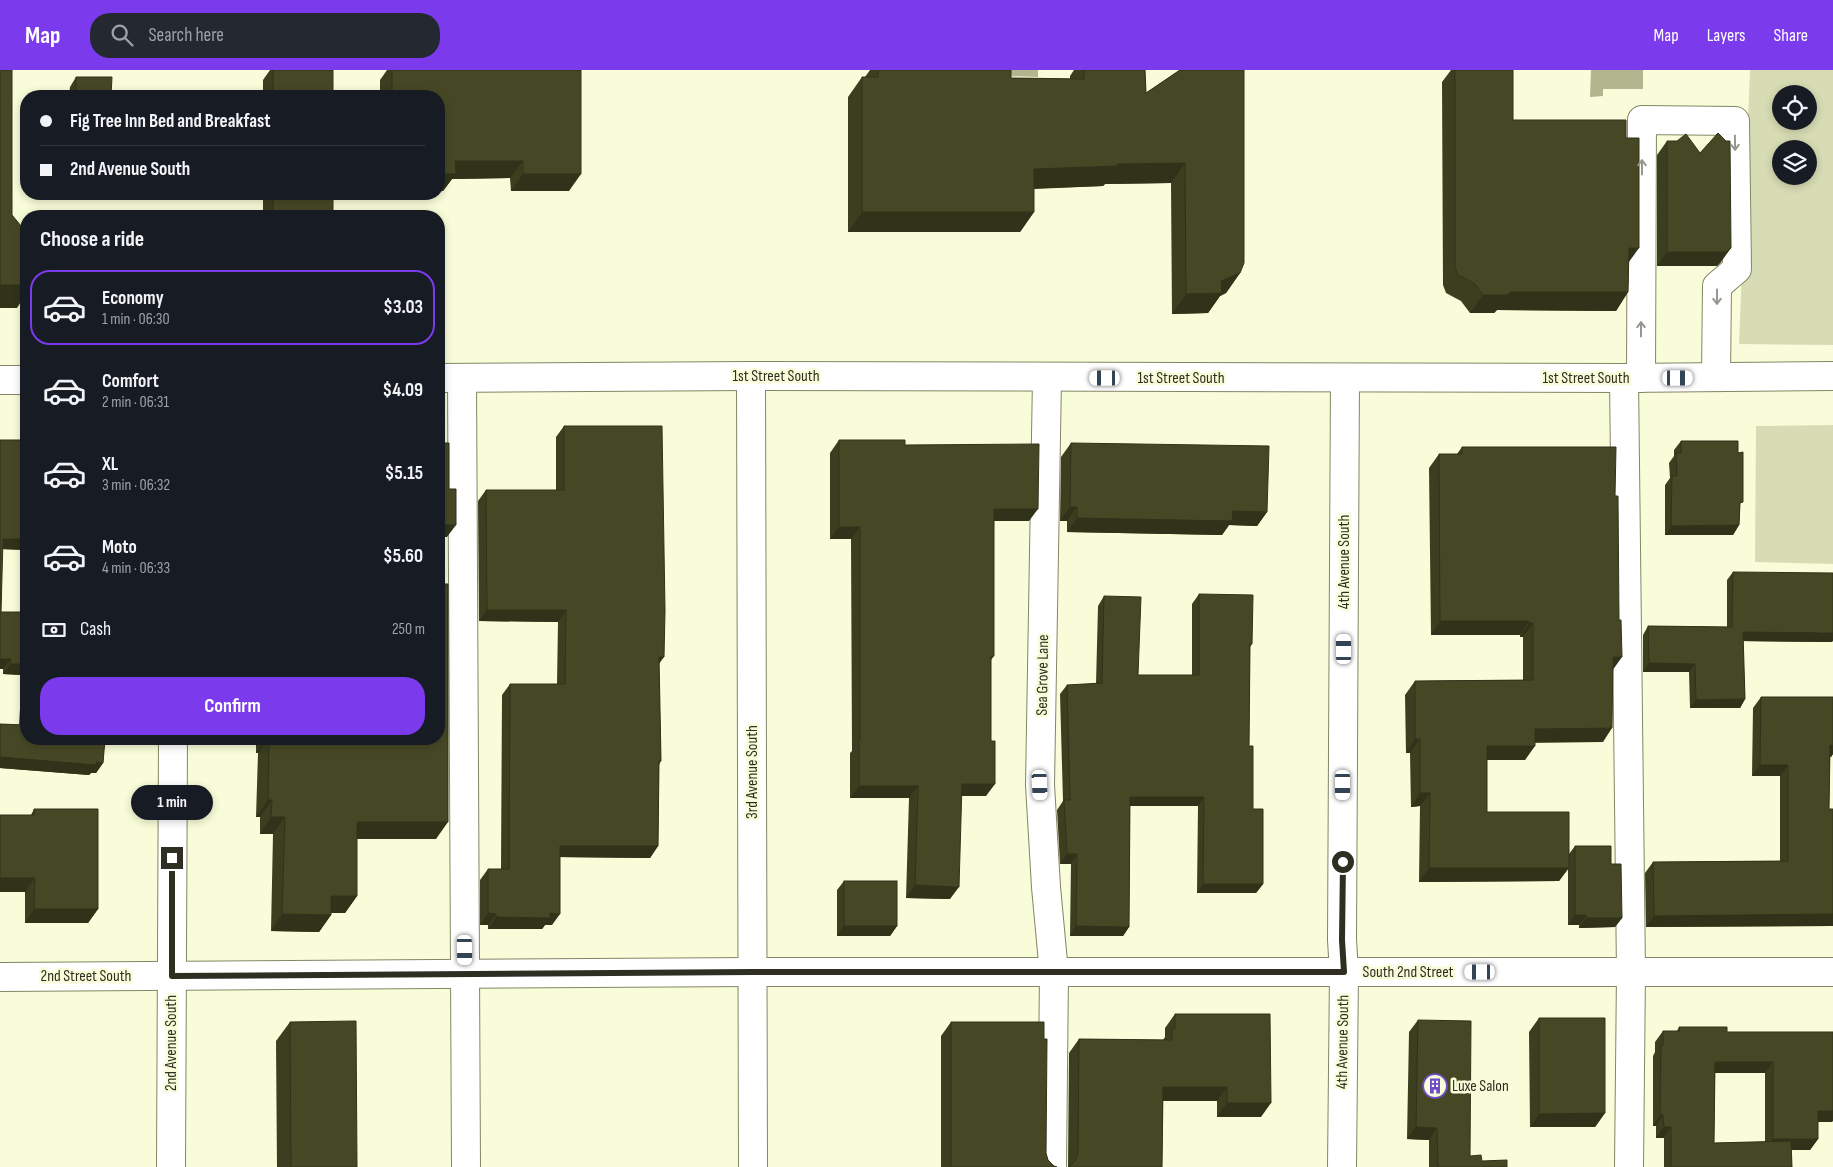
<!DOCTYPE html>
<html lang="en">
<head>
<meta charset="utf-8">
<style>
  body { margin:0; font-family:"Sofia Sans Condensed",sans-serif; background:#242831; color:#f1f3f6; height:100vh; display:flex; flex-direction:column; font-size:19px; white-space:nowrap }
  * { box-sizing:border-box; margin:0 }
  p { font-size:16px; color:#9ea1a6 }
  .icon { flex:none; width:28px; height:28px; fill:none; stroke:currentColor; stroke-width:2; stroke-linecap:round; stroke-linejoin:round }
  .map { position:relative; flex:1; overflow:hidden }
  .drawer { position:absolute; left:20px; top:140px; width:425px; height:535px; display:flex; flex-direction:column; background:#171b24; border-radius:20px; box-shadow:0 2px 8px #0003 }
  .drawer>* { flex:none }
  .hud { position:absolute; left:20px; top:20px; width:425px; height:110px; border-radius:20px; box-shadow:0 2px 8px #0003; display:grid; align-content:center; height:110px; padding:0 20px; background:#171b24 }
  .buttons { position:absolute; left:1772px; top:15px; display:grid; gap:10px }
  .buttons a { display:grid; place-items:center; width:45px; height:45px; border-radius:50%; background:#171b24; box-shadow:0 2px 8px #0003; font-size:25px }
  .end { position:absolute; width:22px; height:22px; margin:-11px; border:6px solid #2e2f22; background:#fff; box-shadow:0 0 0 2px #fff }
  .from { border-radius:50% }
  .bubble { position:absolute; height:35px; border-radius:18px; background:#171b24; box-shadow:0 2px 8px #0003; font-size:16px; font-weight:700; line-height:35px; text-align:center }
  .car { position:absolute; width:15px; height:30px; margin:-15px -8px; border-radius:6px; box-shadow:0 0 4px 1px #0007; background:linear-gradient(#fff 24%,#345 0 40%,#fff 0 76%,#345 0 86%,#fff 0) }
  .hud b { display:flex; align-items:center; gap:18px; height:48px; font-size:19px }
  .hud b+b { border-top:1px solid #363941 }
  .hud i { width:12px; height:12px; background:#f1f3f6 }
  ul { padding:0; list-style:none }
  li { display:flex; align-items:center; gap:15px; height:75px; margin:0 10px 8px; padding:0 10px; border:2px solid transparent; border-radius:20px }
  li div { flex:1 }
  li b { display:block; font-size:19px }
  li em { font-style:normal; font-weight:700 }
  li.current { border-color:#7c3aed }
  li>.icon { width:45px; height:45px; stroke-width:1.5 }
  h2 { padding:0 20px; font-size:22px; line-height:60px }
  .pay { display:flex; align-items:center; gap:12px; height:55px; padding:0 20px; font-size:19px }
  .pay p { margin-inline-start:auto }
  .action { display:flex; gap:10px; margin-top:auto; padding:10px 20px }
  .action a { flex:1; height:58px; border-radius:20px; background:#7c3aed; color:#fff; font-size:20px; font-weight:700; line-height:58px; text-align:center }
  header { display:flex; align-items:center; gap:30px; box-sizing:border-box; height:70px; padding:0 25px; background:#7c3aed; color:#fff }
  header strong { font-size:24px }
  nav { display:flex; gap:28px; margin-inline-start:auto; font-size:18px }
  .search { width:350px; height:45px; background:#242831; display:flex; align-items:center; gap:12px; box-sizing:border-box; padding:0 18px; border-radius:20px; color:#9ea1a6; font-size:19px }
  .map>svg:first-child { display:block }
  .green { fill:#d8dcb4; fill-rule:evenodd }
  .water { fill:#b2b68e }
  .lines { fill:none; stroke-linecap:round; stroke-linejoin:round }
  .minor-casing { stroke:#838665; stroke-width:30 }
  .minor { stroke:#fff; stroke-width:28 }
  .wall { fill:#3c3e20; fill-rule:evenodd }
  .shaded-wall { fill:#31321a }
  .building { fill:#464825; stroke:#31321a }
  .oneway { stroke:#969790 }
  .route { stroke:#2e2f22; stroke-width:6 }
  .labels { text-anchor:middle; dominant-baseline:central; stroke-width:5; stroke-linejoin:round; paint-order:stroke }
  .street-label { font-size:16px; fill:#2e2f22; stroke:#f8fcd8 }
  .poi-label { font-size:16px; fill:#2e2f22; stroke:#f8fcd8; text-anchor:start }
</style>
</head>
<body>
<header>
<strong>Map</strong>
<div class="search"><svg class="icon" aria-label="search" viewBox="0 0 24 24"><circle cx="10" cy="10" r="6"/><path d="M15 15l6 6"/></svg>Search here</div>
<nav><a>Map</a><a>Layers</a><a>Share</a></nav>
</header>
<div class="map">
<svg width="1833" height="1097" viewBox="0 0 1833 1097">
  <rect width="100%" height="100%" fill="#f8fcd8"/>
  <g class="green">
    <path d="M1750 0H1833V275L1739 274ZM1781 24H1809V51H1781ZM1781 79H1809V106H1781Z"/>
    <path d="M1833 355V494L1755 492 1756 356Z"/>
  </g>
  <g class="water">
    <path d="M971 0H1038V7L970 5Z"/>
    <path d="M1591 0H1643V19H1603V26L1590 27Z"/>
  </g>
  <g class="lines">
    <g class="minor-casing">
      <g id="minor">
        <path d="M751 306 753 1097"/>
        <path d="M439 308 751 306 1624 308 1833 306"/>
        <path d="M462 308 466 1097"/>
        <path d="M1047 308 1040 715 1046 817 1054 903 1052 1097"/>
        <path d="M1624 308 1631 902 1629 1097"/>
        <path d="M1641 308 1642 50 1735 51 1737 199 1717 216 1716 307"/>
        <path d="M0 310H26"/>
        <path d="M0 907 752 902H1833"/>
        <path d="M171 1097 173 669"/>
        <path d="M1342 1097 1344 902 1342 870 1345 308"/>
      </g>
    </g>
    <use href="#minor" class="minor"/>
  </g>
  <g class="wall">
    <path d="M270 0H273L333 26H263V10Z"/>
    <path d="M387 0H581L569 121H511L510 108 452 109 443 121 439 26H380V10Z"/>
    <path d="M870 0H1011V8L1070 9V6L1074 0H1145L1146 23 1180 0 1240 203 1226 223 1220 226 1208 243 1172 244 1171 113 1105 114 1103 116 1034 119V142L1020 162H848V27L862 7H865Z"/>
    <path d="M1451 0H1513V50L1629 192 1628 222 1616 241 1497 240 1494 243H1470L1461 231 1446 223 1443 215 1442 12Z"/>
    <path d="M76 7 111 26H69L70 17Z"/>
    <path d="M1667 71 1721 192 1717 196H1657V85Z"/>
    <rect x="263" y="124" width="70" height="22"/>
    <path d="M564 356 659 594 661 691 659 695 658 776 650 788 560 787 552 855H545L542 859H488V855H480V810L488 799H501L502 625 510 614H557L558 552 479 551 478 431 486 420H556V367Z"/>
    <path d="M0 370H26V480L2 479 1 542H26V669H105L103 693 96 703H91L89 705 0 698V654L19 655 22 605 3 604V599H0Z"/>
    <path d="M839 370 905 375 1029 451H994V586L991 590 986 726H961L950 829 906 828 909 728H850V683L852 681 851 469H830V383Z"/>
    <path d="M1681 371 1738 383 1740 437 1739 455 1733 465H1665V415L1670 408 1669 393 1674 386V380Z"/>
    <path d="M1071 373 1267 442 1257 456 1229 455 1222 465 1067 462V451H1060L1061 387Z"/>
    <path d="M1462 377 1613 600 1603 672H1535L1525 690H1487V742L1569 784 1575 776 1611 794 1622 848 1615 857 1579 858V855H1568V798L1559 811 1419 812 1420 736 1411 737 1410 683H1406L1405 625 1415 611 1523 610V567H1520V565H1431L1429 398 1439 384H1457Z"/>
    <path d="M1733 502 1832 572 1743 571 1745 629 1740 638H1690L1689 602H1643V565L1648 556 1727 557V510Z"/>
    <path d="M1199 524 1252 574 1250 577 1249 676 1253 739 1263 814 1256 823H1197L1198 736H1130L1129 857 1123 866H1070L1071 794H1060L1057 740 1063 731 1060 624 1067 615 1096 614 1098 536 1104 526 1138 605H1192V534Z"/>
    <path d="M1761 627H1833V684L1831 687H1830L1829 739H1833V856L1646 857 1645 803 1653 792 1780 791V706H1752L1753 638Z"/>
    <path d="M256 669H439L436 769H357V826L345 843H331V845L319 862 271 861 273 764H260V747H256L258 683H256Z"/>
    <path d="M34 739 98 839 88 853H25V822H0V745H31Z"/>
    <path d="M844 811 897 856 890 866H837V820Z"/>
    <path d="M1175 944 1261 1047H1217V1031H1163L1162 1097H1068L1069 983 1079 969 1163 970 1165 967V958Z"/>
    <path d="M1539 948 1605 1043 1595 1057H1530L1529 962Z"/>
    <path d="M1418 950 1470 1086 1482 1091 1507 1097H1429V1070L1407 1069 1409 962Z"/>
    <path d="M290 952 357 1097H277L276 971Z"/>
    <path d="M951 952 1046 1083 1048 1090 1054 1096 1057 1097H941V966Z"/>
    <path d="M1679 957 1727 962H1833L1832 1052H1818V1069L1810 1080H1791L1792 1097H1664V1068H1656V1056H1653V986L1655 982V972L1663 961H1677ZM1715 1003H1765V1072L1714 1073Z"/>
  </g>
  <g class="shaded-wall">
    <path d="M455 91H523L510 108 452 109 443 121H439V104Z"/>
    <path d="M1185 93 1171 113 1105 114 1103 116 1020 119 1034 99 1117 94Z"/>
    <path d="M523 104H581L569 121H511Z"/>
    <path d="M70 124H106L104 126H68Z"/>
    <path d="M862 142H1034L1020 162H848Z"/>
    <path d="M1629 178H1639L1626 196Z"/>
    <path d="M1731 178 1721 192 1717 196H1657L1667 182Z"/>
    <path d="M1240 203 1226 223 1220 226 1208 243 1172 244 1186 224Z"/>
    <path d="M0 215H26V224L17 238H0Z"/>
    <path d="M1510 222H1628L1616 241 1497 240 1494 243H1470L1483 225Z"/>
    <path d="M1070 437H1077L1067 451H1060Z"/>
    <path d="M994 439H1038L1029 451H985Z"/>
    <path d="M1233 441 1267 442 1257 456 1229 455 1222 465 1067 462 1077 448Z"/>
    <path d="M439 455H456L447 467H439Z"/>
    <path d="M1739 455 1733 465H1665L1671 456Z"/>
    <path d="M839 457H860L851 469H830Z"/>
    <path d="M3 469H26V480L0 479Z"/>
    <path d="M487 540H566L558 552 479 551Z"/>
    <path d="M1440 551H1529L1520 565H1431Z"/>
    <path d="M1529 553H1533L1523 567H1520Z"/>
    <path d="M1743 562 1833 563V571L1832 572 1737 571Z"/>
    <path d="M659 587H664L656 598Z"/>
    <path d="M1613 587H1622L1612 601Z"/>
    <path d="M0 589H11L3 599H0Z"/>
    <path d="M1649 593 1695 594 1689 602H1643Z"/>
    <path d="M10 594H26V598L22 605 3 604Z"/>
    <path d="M1745 629 1740 638H1690L1696 630Z"/>
    <path d="M1612 658 1603 672 1525 673 1535 659Z"/>
    <path d="M266 669H268L258 683H256Z"/>
    <path d="M1415 669H1420L1410 683H1406Z"/>
    <path d="M1830 675 1833 676V684L1831 687H1822Z"/>
    <path d="M1487 676H1535L1525 690H1477Z"/>
    <path d="M0 687 103 693 96 703H91L89 705 0 698Z"/>
    <path d="M1760 695H1788L1780 706H1752Z"/>
    <path d="M962 714H995L986 726H953Z"/>
    <path d="M859 716H918L909 728H850Z"/>
    <path d="M1420 723H1430L1420 736 1411 737Z"/>
    <path d="M1130 727H1204L1198 736H1123Z"/>
    <path d="M268 730H272L260 747H256Z"/>
    <path d="M271 747H285L273 764H260Z"/>
    <path d="M357 752H448L436 769H345Z"/>
    <path d="M560 776H658L650 788 552 787Z"/>
    <path d="M1067 784H1077L1071 794H1060Z"/>
    <path d="M1429 798H1569L1559 811 1419 812Z"/>
    <path d="M0 808H35L25 822H0Z"/>
    <path d="M1203 814H1263L1256 823H1197Z"/>
    <path d="M915 815 959 817 950 829 906 828Z"/>
    <path d="M331 826H357L345 843H319Z"/>
    <path d="M34 839H98L88 853H25Z"/>
    <path d="M488 843 496 844 488 855H480Z"/>
    <path d="M550 843 560 844 552 855H545L542 859H488L496 847Z"/>
    <path d="M282 844 331 845 319 862 271 861Z"/>
    <path d="M1833 844V856L1646 857 1654 846Z"/>
    <path d="M1575 845H1586L1579 855H1568Z"/>
    <path d="M1586 848H1622L1615 857 1579 858Z"/>
    <path d="M844 856H897L890 866H837Z"/>
    <path d="M1076 856 1129 857 1123 866H1070Z"/>
    <path d="M1715 992H1773L1765 1003H1707Z"/>
    <path d="M1163 1017H1227L1217 1031H1153Z"/>
    <path d="M1227 1033H1271L1261 1047H1217Z"/>
    <path d="M1818 1041H1833V1051L1832 1052H1810Z"/>
    <path d="M1605 1043 1595 1057H1530L1539 1044Z"/>
    <path d="M1660 1045H1663L1656 1056H1653Z"/>
    <path d="M1416 1057 1437 1058 1429 1070 1407 1069Z"/>
    <path d="M1664 1057H1671L1664 1068H1656Z"/>
    <path d="M1773 1069H1818L1810 1080H1765Z"/>
  </g>
  <g class="building">
    <path d="M0 0H12V145L26 162V215H0Z"/>
    <rect x="273" y="0" width="60" height="26"/>
    <path d="M392 0H581V104H523V91H455L456 104H439V26H392Z"/>
    <path d="M878 0H1011V8L1084 9V0H1145L1146 23 1180 0H1244V193L1240 203 1221 211 1222 223 1186 224 1185 93 1117 94V96L1034 99V142H862V7H878Z"/>
    <path d="M1455 0H1513V50H1626V68H1639V178H1629L1628 222H1510L1507 225H1483L1474 213 1458 205 1455 197Z"/>
    <path d="M76 7H112L111 26H76Z"/>
    <path d="M1718 63 1726 71H1730L1731 178 1726 182H1667V71H1677L1686 64 1700 83Z"/>
    <rect x="273" y="124" width="60" height="22"/>
    <path d="M564 356H662L665 541 664 587H659L661 691H659L658 776H560V844L550 843V848L496 847V844L488 843V799H509L510 614H565L566 540H487L486 420H564Z"/>
    <path d="M0 370H26V469H3L1 542H26V594H10L11 589H0Z"/>
    <path d="M839 370H905V375L1039 374 1038 439H994V586H991V671H995V714H962L959 817 915 815 918 716H859V670H860V457H839Z"/>
    <path d="M1681 371H1738V383L1743 382V432L1740 433 1739 455 1671 456 1672 406H1677L1676 383H1681Z"/>
    <path d="M439 373H449V419H456V455H439Z"/>
    <path d="M1071 373 1269 376 1267 442 1233 441 1232 451 1077 448V437H1070Z"/>
    <path d="M1462 377H1616L1615 426H1618L1619 550H1621L1622 587H1613L1612 658 1535 659V676H1487V742H1569V798H1429L1430 723H1420V669H1415V611L1533 610V553H1529V551H1440L1439 384H1462Z"/>
    <path d="M1733 502 1833 503V563L1743 562 1745 629 1696 630 1695 594 1649 593 1648 556 1732 557Z"/>
    <path d="M439 514H448V752H357V826H331V845L282 844 285 747H271L272 730H268L269 669H439Z"/>
    <path d="M1199 524 1253 525 1252 574H1250L1249 676H1253V739H1263V814H1203L1204 727H1130L1129 857 1076 856 1077 784H1067L1064 730H1070L1067 615 1102 613 1104 526 1141 527 1138 605H1199Z"/>
    <path d="M1761 627H1833V676L1830 675 1829 739H1833V844L1654 846 1653 792 1788 791V695H1760Z"/>
    <path d="M26 641V669H105L103 693 96 692V695L0 687V654L25 655Z"/>
    <path d="M34 739H98V839H34L35 808H0V745H34Z"/>
    <path d="M1575 776H1611V794H1621L1622 848H1586V845H1575Z"/>
    <rect x="844" y="811" width="53" height="45"/>
    <path d="M1175 944H1270L1271 1033H1227V1017H1163L1162 1097H1068H1069L1075 1091 1078 1083 1079 969 1172 970V958H1175Z"/>
    <path d="M1539 948H1605V1043L1539 1044Z"/>
    <path d="M1418 950 1471 951 1470 1086 1481 1085 1482 1091 1507 1090V1097H1438L1437 1058 1416 1057Z"/>
    <path d="M356 951 357 1097H291L290 952Z"/>
    <path d="M951 952H1044V969H1047L1046 1083 1048 1090 1054 1096 1057 1097H951Z"/>
    <path d="M1679 957H1727V962H1833V1041H1818V1069H1773V992H1715L1714 1073 1791 1071 1792 1097H1671V1057H1664L1663 1045H1660L1661 975H1663V961H1680Z"/>
  </g>
  <defs><path id="oneway-shaft" d="M-6 0H5M1.5-3L5.5 0L1.5 3" fill="none" stroke-width="1.6" stroke-linecap="round" stroke-linejoin="round" transform="scale(1.25)"/></defs>
  <g class="oneway">
    <use href="#oneway-shaft" transform="translate(1735 73) rotate(89)"/>
    <use href="#oneway-shaft" transform="translate(1642 97) rotate(-90)"/>
    <use href="#oneway-shaft" transform="translate(1717 227) rotate(90)"/>
    <use href="#oneway-shaft" transform="translate(1641 259) rotate(-90)"/>
  </g>
  <g class="lines">
    <path class="route" d="M172 788V906L752 902H1344L1342 870 1343 792"/>
  </g>
  <defs>
    <g id="building-ring" transform="scale(1.25)"><circle r="9.5" fill="#f8fcd8" stroke="#6f4dc6" stroke-width="1.5"/><path d="M-4-6H4V6H1V3H-1V6H-4ZM-2.5-4.3h1.7v1.8h-1.7ZM.8-4.3h1.7v1.8H.8ZM-2.5-1h1.7V.8h-1.7ZM.8-1h1.7V.8H.8Z" fill="#6f4dc6"/></g>
  </defs>
  <g fill-rule="evenodd">
    <use href="#building-ring" x="1435" y="1016"/>
  </g>
  <g class="labels">
    <g class="street-label">
      <text x="776" y="306">1st Street South</text>
      <text x="1181" y="308">1st Street South</text>
      <text x="1586" y="308">1st Street South</text>
      <text transform="translate(1344 492) rotate(-90)">4th Avenue South</text>
      <text transform="translate(1043 605) rotate(-89)">Sea Grove Lane</text>
      <text transform="translate(752 702) rotate(-90)">3rd Avenue South</text>
      <text x="1408" y="902">South 2nd Street</text>
      <text x="86" y="906">2nd Street South</text>
      <text transform="translate(1343 972) rotate(-89)">4th Avenue South</text>
      <text transform="translate(171 973) rotate(-90)">2nd Avenue South</text>
    </g>
    <g class="poi-label">
      <text x="1452" y="1016">Luxe Salon</text>
    </g>
  </g>
</svg>
<div class="buttons">
<a><svg class="icon" aria-label="locate" viewBox="0 0 24 24"><circle cx="12" cy="12" r="6"/><path d="M12 2v4M12 18v4M2 12h4M18 12h4"/></svg></a>
<a><svg class="icon" aria-label="layers" viewBox="0 0 24 24"><path d="M12 4l9 5-9 5-9-5zM3 14l9 5 9-5"/></svg></a>
</div>
<i class="end from" style="left:1343px;top:792px"></i>
<i class="end" style="left:172px;top:788px"></i>
<div class="bubble" style="left:131px;top:715px;width:82px">1 min</div>
<i class="car" style="left:1105px;top:308px;rotate:270deg"></i>
<i class="car" style="left:1678px;top:308px;rotate:90deg"></i>
<i class="car" style="left:1344px;top:579px;rotate:0deg"></i>
<i class="car" style="left:1040px;top:715px;rotate:177deg"></i>
<i class="car" style="left:1343px;top:715px;rotate:180deg"></i>
<i class="car" style="left:465px;top:880px;rotate:179deg"></i>
<i class="car" style="left:1480px;top:902px;rotate:270deg"></i>
<div class="hud">
<b><i class="from"></i>Fig Tree Inn Bed and Breakfast</b>
<b><i></i>2nd Avenue South</b>
</div>
<section class="drawer">
<h2>Choose a ride</h2>
<ul>
<li class="current"><svg class="icon" aria-label="car" viewBox="0 0 24 24"><path d="M5 17H2v-5l4-1 3-4h7l3 4 3 1v5h-3M9 17h6M6 11h13"/><circle cx="7" cy="17" r="2"/><circle cx="17" cy="17" r="2"/></svg><div><b>Economy</b><p>1 min · 06:30</p></div><em>$3.03</em></li>
<li><svg class="icon" aria-label="car" viewBox="0 0 24 24"><path d="M5 17H2v-5l4-1 3-4h7l3 4 3 1v5h-3M9 17h6M6 11h13"/><circle cx="7" cy="17" r="2"/><circle cx="17" cy="17" r="2"/></svg><div><b>Comfort</b><p>2 min · 06:31</p></div><em>$4.09</em></li>
<li><svg class="icon" aria-label="car" viewBox="0 0 24 24"><path d="M5 17H2v-5l4-1 3-4h7l3 4 3 1v5h-3M9 17h6M6 11h13"/><circle cx="7" cy="17" r="2"/><circle cx="17" cy="17" r="2"/></svg><div><b>XL</b><p>3 min · 06:32</p></div><em>$5.15</em></li>
<li><svg class="icon" aria-label="car" viewBox="0 0 24 24"><path d="M5 17H2v-5l4-1 3-4h7l3 4 3 1v5h-3M9 17h6M6 11h13"/><circle cx="7" cy="17" r="2"/><circle cx="17" cy="17" r="2"/></svg><div><b>Moto</b><p>4 min · 06:33</p></div><em>$5.60</em></li>
</ul>
<div class="pay"><svg class="icon" aria-label="cash" viewBox="0 0 24 24"><path d="M3 7h18v10H3z"/><circle cx="12" cy="12" r="2"/></svg>Cash<p>250 m</p></div>
<div class="action"><a>Confirm</a></div>
</section>
</div>
</body>
</html>
